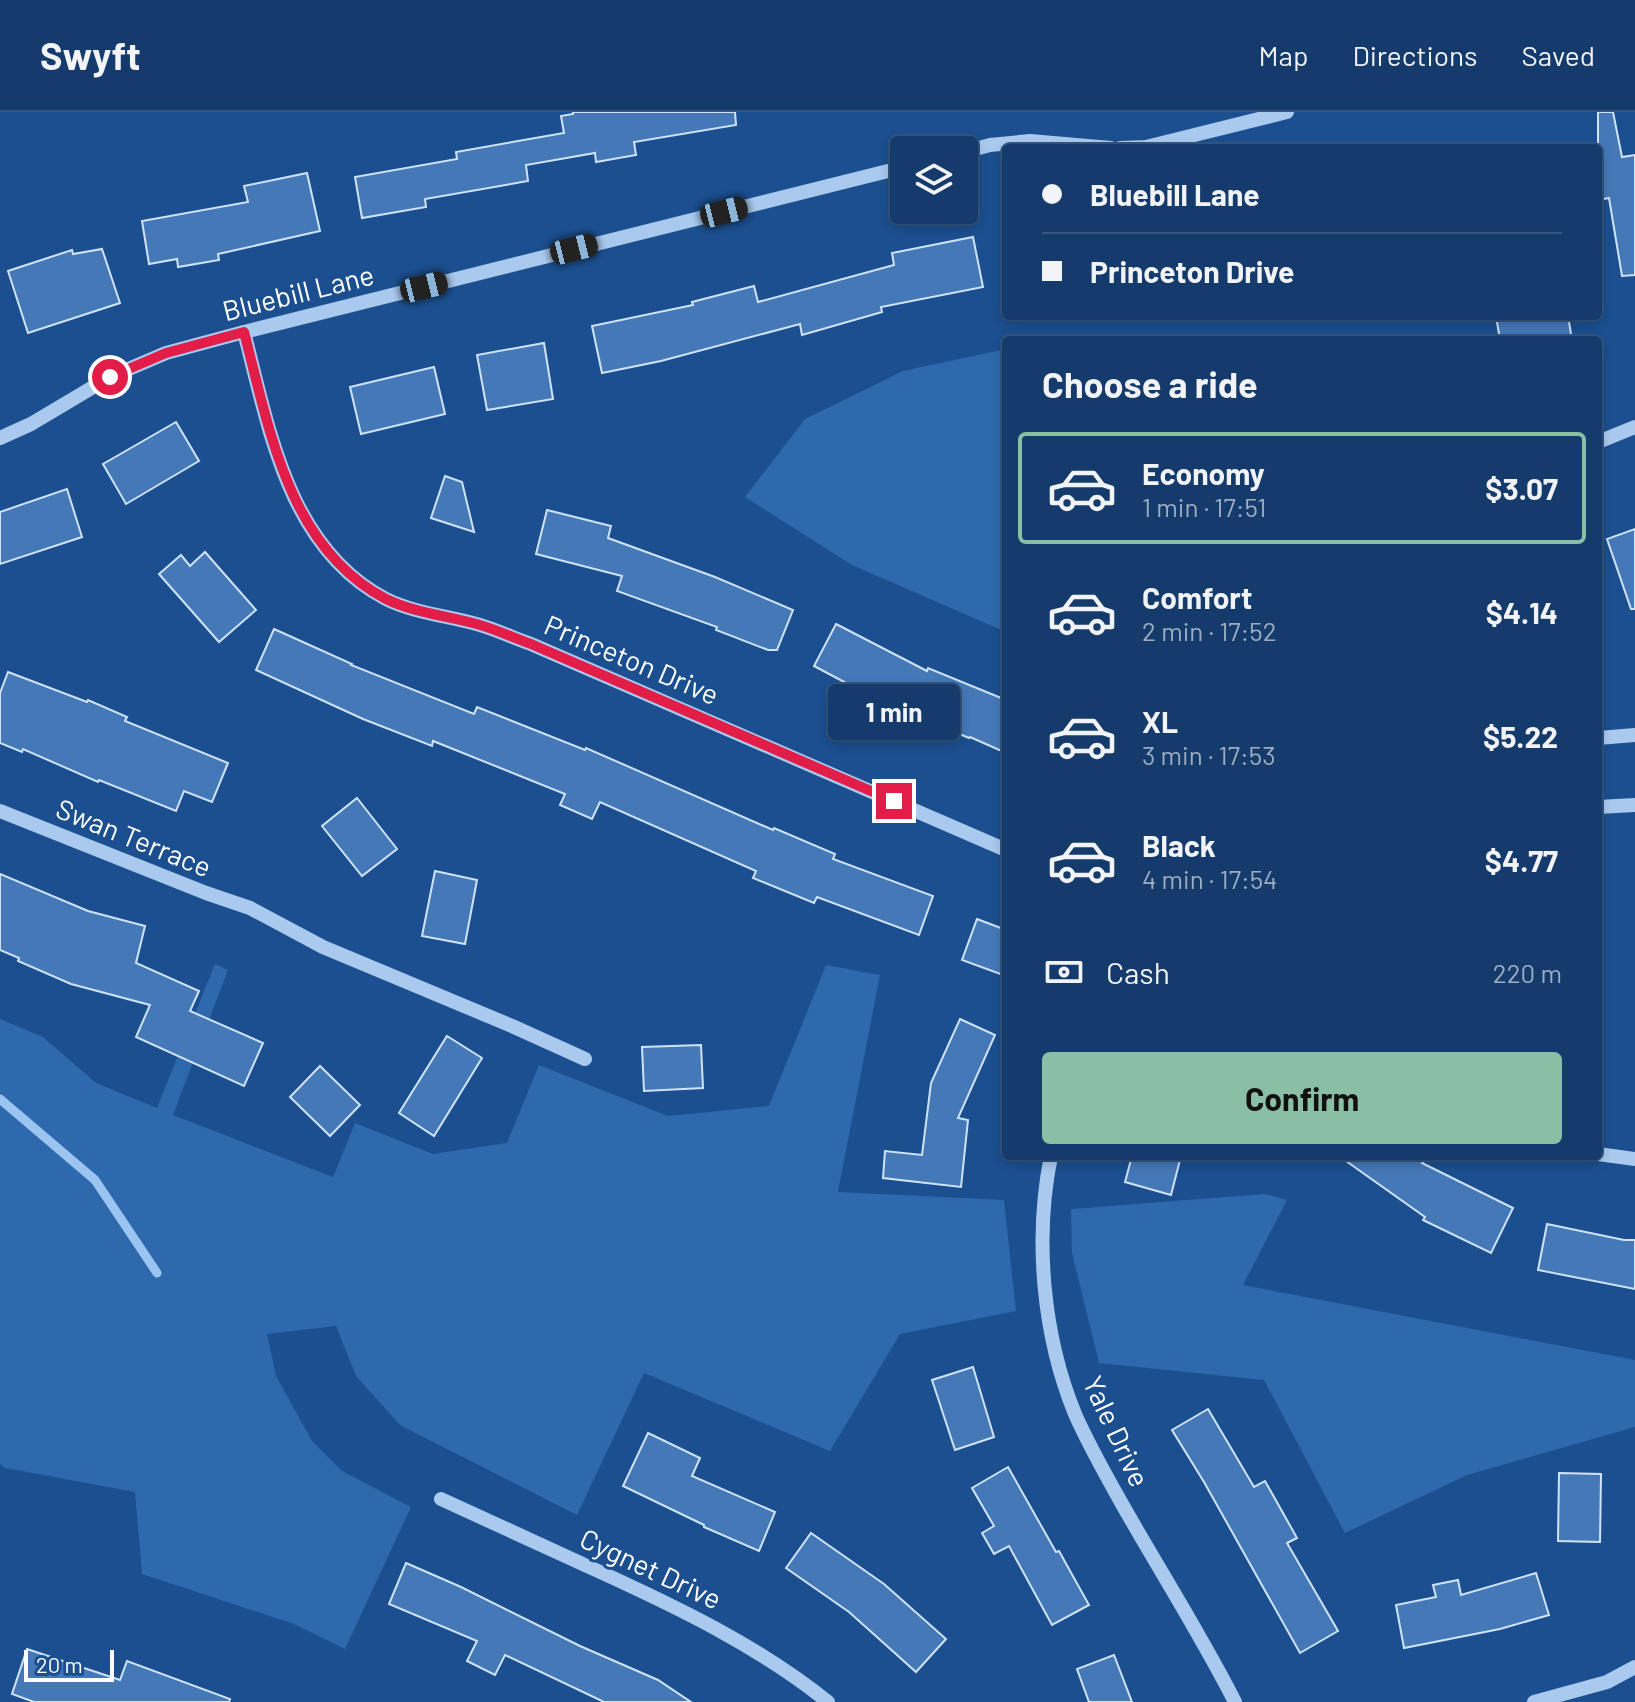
<!DOCTYPE html>
<html lang="en">
<head>
<meta charset="utf-8">
<style>
  body { margin:0; font-family:Barlow,sans-serif; background:#214673; color:#f1f3f6; height:100vh; display:flex; flex-direction:column; font-size:30px; white-space:nowrap }
  * { box-sizing:border-box; margin:0 }
  p { font-size:26px; color:#9dadc1 }
  .icon { flex:none; width:44px; height:44px; fill:none; stroke:currentColor; stroke-width:2; stroke-linecap:round; stroke-linejoin:round }
  .map { position:relative; flex:1; overflow:hidden }
  .panel { position:absolute; left:1002px; top:224px; width:600px; height:824px; display:flex; flex-direction:column; background:#143b6b; border-radius:8px; box-shadow:0 4px 12px #0003,0 0 0 2px #33557e }
  .panel>* { flex:none }
  .hud { position:absolute; left:1002px; top:32px; width:600px; height:176px; border-radius:8px; box-shadow:0 4px 12px #0003,0 0 0 2px #33557e; display:grid; align-content:center; height:176px; padding:0 40px; background:#143b6b }
  .controls { position:absolute; left:890px; top:24px; display:grid; gap:16px }
  .controls a { display:grid; place-items:center; width:88px; height:88px; border-radius:8px; background:#143b6b; box-shadow:0 4px 12px #0003,0 0 0 2px #33557e; font-size:40px }
  .scale { position:absolute; left:24px; bottom:20px; width:90px; box-sizing:border-box; padding-left:8px; border:4px solid #fff; border-top:0; font-size:22px; line-height:28px; white-space:nowrap; color:#fff; -webkit-text-stroke:6px #1b4f8f; paint-order:stroke }
  .end { position:absolute; width:36px; height:36px; margin:-18px; border:10px solid #e11d48; background:#fff; box-shadow:0 0 0 4px #fff }
  .from { border-radius:50% }
  .bubble { position:absolute; height:56px; border-radius:8px; background:#143b6b; box-shadow:0 4px 12px #0003,0 0 0 2px #33557e; font-size:26px; font-weight:700; line-height:56px; text-align:center }
  .car { position:absolute; width:24px; height:48px; margin:-24px -12px; border-radius:10px; box-shadow:0 0 6px 2px #0007; background:linear-gradient(#222 24%,#8ab4d8 0 40%,#222 0 76%,#8ab4d8 0 86%,#222 0) }
  .hud b { display:flex; align-items:center; gap:28px; height:76px; font-size:30px }
  .hud b+b { border-top:2px solid #33557e }
  .hud i { width:20px; height:20px; background:#f1f3f6 }
  ul { padding:0; list-style:none }
  li { display:flex; align-items:center; gap:24px; height:112px; margin:0 16px 12px; padding:0 24px; border:4px solid transparent; border-radius:8px }
  li div { flex:1 }
  li b { display:block; font-size:30px }
  li em { font-style:normal; font-weight:700 }
  li.on { border-color:#8abfa5 }
  li>.icon { width:72px; height:72px; stroke-width:1.5 }
  h2 { padding:0 40px; font-size:36px; line-height:96px }
  .pay { display:flex; align-items:center; gap:20px; height:88px; padding:0 40px; font-size:30px }
  .pay p { margin-inline-start:auto }
  .button { display:flex; gap:16px; margin-top:auto; padding:16px 40px }
  .button a { flex:1; height:92px; border-radius:8px; background:#8abfa5; color:#111; font-size:32px; font-weight:700; line-height:92px; text-align:center }
  header { display:flex; align-items:center; gap:48px; box-sizing:border-box; height:112px; padding:0 40px; background:#143b6b; border-bottom:2px solid #33557e }
  header strong { font-size:38px }
  nav { display:flex; gap:44px; margin-inline-start:auto; font-size:28px }
  .map>svg:first-child { display:block }
  .green { fill:#2e69ad }
  .lines { fill:none; stroke-linecap:round; stroke-linejoin:round }
  .stream { stroke:#9cc4f0; stroke-width:9 }
  .building { fill:#4478b7; stroke:#cfe3fa; stroke-width:2 }
  .minor { stroke:#a9c9ee; stroke-width:14 }
  .route { stroke:#e11d48; stroke-width:10 }
  .labels { text-anchor:middle; dominant-baseline:central; stroke-width:6; stroke-linejoin:round; paint-order:stroke }
  .street-label { font-size:28px; fill:#fff; stroke:#1b4f8f }
</style>
</head>
<body>
<header>
<strong>Swyft</strong>
<nav><a>Map</a><a>Directions</a><a>Saved</a></nav>
</header>
<div class="map">
<svg width="1635" height="1590" viewBox="0 0 1635 1590">
  <rect width="100%" height="100%" fill="#1b4f8f"/>
  <g class="green">
    <path d="M1006 237V520L852 453 745 385 805 307 903 259Z"/>
    <path d="M215 852 228 858 173 1003 333 1065 355 1011 433 1042 507 1031 539 953 668 1004 769 994 826 853 880 863 838 1080 1004 1088 1016 1199 900 1222 830 1339 644 1261 577 1403 400 1313 356 1264 336 1214 267 1222 276 1264 312 1329 342 1359 411 1395 345 1537 294 1512 142 1462 135 1380 5 1356 0 1352V907L43 925 96 971 157 996Z"/>
    <path d="M1265 1082 1287 1088 1243 1173 1635 1248V1315L1467 1363 1345 1421 1264 1268 1099 1251 1072 1141 1071 1097Z"/>
  </g>
  <g class="lines">
    <path class="stream" d="M0 987 95 1068 157 1161"/>
  </g>
  <g class="building">
    <path d="M573 0H735L736 13 634 30 636 43 596 50 595 41 526 53 528 69 425 87 426 95 362 106 355 65 457 47 456 40 564 21 561 4 573 2Z"/>
    <path d="M1598 0H1613L1622 45 1635 43V163L1622 164 1609 86 1598 88Z"/>
    <path d="M307 61 320 119 218 142 219 148 178 155 177 147 149 152 142 109 248 90 244 74Z"/>
    <path d="M973 125 983 175 881 195 882 200 802 223 800 212 661 249 602 261 592 214 693 193 692 190 754 174 758 190 894 153 892 141Z"/>
    <path d="M102 137 120 191 28 221 8 159 72 138 73 142Z"/>
    <path d="M1496 204H1568L1572 228H1500Z"/>
    <path d="M544 231 553 287 487 298 477 243Z"/>
    <path d="M434 255 445 302 361 322 350 275Z"/>
    <path d="M176 310 199 349 126 392 103 352Z"/>
    <path d="M445 364 462 370 474 420 431 406Z"/>
    <path d="M67 377 82 425 0 452V400Z"/>
    <path d="M547 398 611 414 608 426 715 465 793 498 777 538H768L716 518 717 515 617 479 622 464 536 442Z"/>
    <path d="M1635 417V497H1631L1607 427Z"/>
    <path d="M205 440 256 498 219 530 159 462 181 443 190 454Z"/>
    <path d="M836 512 927 559 928 556 1006 588V641L970 625 969 626 880 589 814 554Z"/>
    <path d="M274 517 352 552 351 553 474 602 477 595 585 638 586 636 773 718 774 716 835 742 833 747 933 784 919 823 817 785 814 791 753 766 756 759 600 690 592 707 560 693 565 682 433 629 432 634 363 607 256 558Z"/>
    <path d="M8 560 87 590 88 588 127 605 125 609 228 651 212 690 184 679 176 699 99 668 98 670 23 637 22 640 0 631V581Z"/>
    <path d="M357 686 397 737 362 764 322 714Z"/>
    <path d="M435 759 477 768 465 832 422 824Z"/>
    <path d="M0 762 88 799 145 814 136 851 199 879 190 899 263 931 244 974 136 925 150 893 71 872 18 849 19 846 0 838Z"/>
    <path d="M977 807 1006 818V864L962 848Z"/>
    <path d="M960 907 995 923 958 1006 968 1008 961 1075 883 1066 885 1039 922 1043 931 971Z"/>
    <path d="M447 924 482 946 434 1024 399 1001Z"/>
    <path d="M701 933 703 976 644 979 642 935Z"/>
    <path d="M320 954 360 993 330 1024 290 985Z"/>
    <path d="M1132 1044H1181L1171 1083 1125 1070Z"/>
    <path d="M1339 1044H1427L1422 1051 1513 1096 1491 1141 1423 1108 1425 1105Z"/>
    <path d="M1547 1112 1624 1128H1635V1177L1538 1158Z"/>
    <path d="M973 1255 994 1325 955 1338 932 1268Z"/>
    <path d="M1208 1297 1254 1375 1265 1369 1297 1426 1287 1431 1338 1519 1300 1541 1204 1370 1172 1318Z"/>
    <path d="M648 1321 700 1346 692 1364 775 1400 759 1439 704 1415V1413L623 1374Z"/>
    <path d="M1008 1355 1056 1440 1059 1439 1089 1493 1052 1513 1009 1434 994 1442 982 1421 994 1414 972 1376Z"/>
    <path d="M1559 1361 1601 1362 1600 1430 1558 1429Z"/>
    <path d="M811 1421 884 1472 946 1527 916 1560 849 1500 786 1456Z"/>
    <path d="M406 1451 461 1475 580 1534 658 1568 691 1590H604L505 1543 495 1563 467 1549 477 1529 389 1492Z"/>
    <path d="M1536 1461 1549 1503 1500 1517 1404 1536 1396 1493 1436 1485 1433 1473 1458 1468 1461 1483Z"/>
    <path d="M27 1537 120 1568 127 1549 230 1587 229 1590H34L12 1582Z"/>
    <path d="M1114 1543 1132 1590H1089L1077 1557Z"/>
  </g>
  <g class="lines">
    <g class="minor">
      <path d="M1120 36 1146 35 1287 0"/>
      <path d="M964 40 990 33 1030 29 1111 36"/>
      <path d="M244 220C269 316 288 436 386 487 414 501 449 504 480 513 497 518 514 526 531 532L1006 738"/>
      <path d="M0 326 31 312 110 265 166 241 244 220 904 55"/>
      <path d="M1598 330 1635 315"/>
      <path d="M1598 626 1635 623"/>
      <path d="M1598 695 1635 693"/>
      <path d="M0 699 206 781 250 796 323 835 512 914 585 947"/>
      <path d="M1598 1042 1635 1047"/>
      <path d="M1051 1044C1034 1127 1043 1224 1075 1302 1090 1336 1108 1367 1126 1399 1162 1462 1202 1525 1235 1590"/>
      <path d="M441 1387C494 1411 546 1435 598 1459 679 1496 758 1534 828 1590"/>
      <path d="M1534 1590 1607 1570 1635 1555"/>
    </g>
  </g>
  <g class="lines">
    <path class="route" d="M110 265 166 241 244 220C269 315 288 436 386 487 414 501 449 504 480 513 497 518 514 526 531 532L894 689"/>
  </g>
  <g class="labels">
    <g class="street-label">
      <text transform="translate(298 180) rotate(-14)">Bluebill Lane</text>
      <text transform="translate(632 547) rotate(23)">Princeton Drive</text>
      <text transform="translate(134 725) rotate(22)">Swan Terrace</text>
      <text transform="translate(1117 1319) rotate(65)">Yale Drive</text>
      <text transform="translate(651 1456) rotate(25)">Cygnet Drive</text>
    </g>
  </g>
</svg>
<div class="controls">
<a><svg class="icon" aria-label="layers" viewBox="0 0 24 24"><path d="M12 4l9 5-9 5-9-5zM3 14l9 5 9-5"/></svg></a>
</div>
<div class="scale">20 m</div>
<i class="end from" style="left:110px;top:265px"></i>
<i class="end" style="left:894px;top:689px"></i>
<div class="bubble" style="left:828px;top:572px;width:132px">1 min</div>
<i class="car" style="left:724px;top:100px;rotate:76deg"></i>
<i class="car" style="left:574px;top:137px;rotate:76deg"></i>
<i class="car" style="left:424px;top:175px;rotate:76deg"></i>
<div class="hud">
<b><i class="from"></i>Bluebill Lane</b>
<b><i></i>Princeton Drive</b>
</div>
<section class="panel">
<h2>Choose a ride</h2>
<ul>
<li class="on"><svg class="icon" aria-label="car" viewBox="0 0 24 24"><path d="M5 17H2v-5l4-1 3-4h7l3 4 3 1v5h-3M9 17h6M6 11h13"/><circle cx="7" cy="17" r="2"/><circle cx="17" cy="17" r="2"/></svg><div><b>Economy</b><p>1 min · 17:51</p></div><em>$3.07</em></li>
<li><svg class="icon" aria-label="car" viewBox="0 0 24 24"><path d="M5 17H2v-5l4-1 3-4h7l3 4 3 1v5h-3M9 17h6M6 11h13"/><circle cx="7" cy="17" r="2"/><circle cx="17" cy="17" r="2"/></svg><div><b>Comfort</b><p>2 min · 17:52</p></div><em>$4.14</em></li>
<li><svg class="icon" aria-label="car" viewBox="0 0 24 24"><path d="M5 17H2v-5l4-1 3-4h7l3 4 3 1v5h-3M9 17h6M6 11h13"/><circle cx="7" cy="17" r="2"/><circle cx="17" cy="17" r="2"/></svg><div><b>XL</b><p>3 min · 17:53</p></div><em>$5.22</em></li>
<li><svg class="icon" aria-label="car" viewBox="0 0 24 24"><path d="M5 17H2v-5l4-1 3-4h7l3 4 3 1v5h-3M9 17h6M6 11h13"/><circle cx="7" cy="17" r="2"/><circle cx="17" cy="17" r="2"/></svg><div><b>Black</b><p>4 min · 17:54</p></div><em>$4.77</em></li>
</ul>
<div class="pay"><svg class="icon" aria-label="cash" viewBox="0 0 24 24"><path d="M3 7h18v10H3z"/><circle cx="12" cy="12" r="2"/></svg>Cash<p>220 m</p></div>
<div class="button"><a>Confirm</a></div>
</section>
</div>
</body>
</html>
